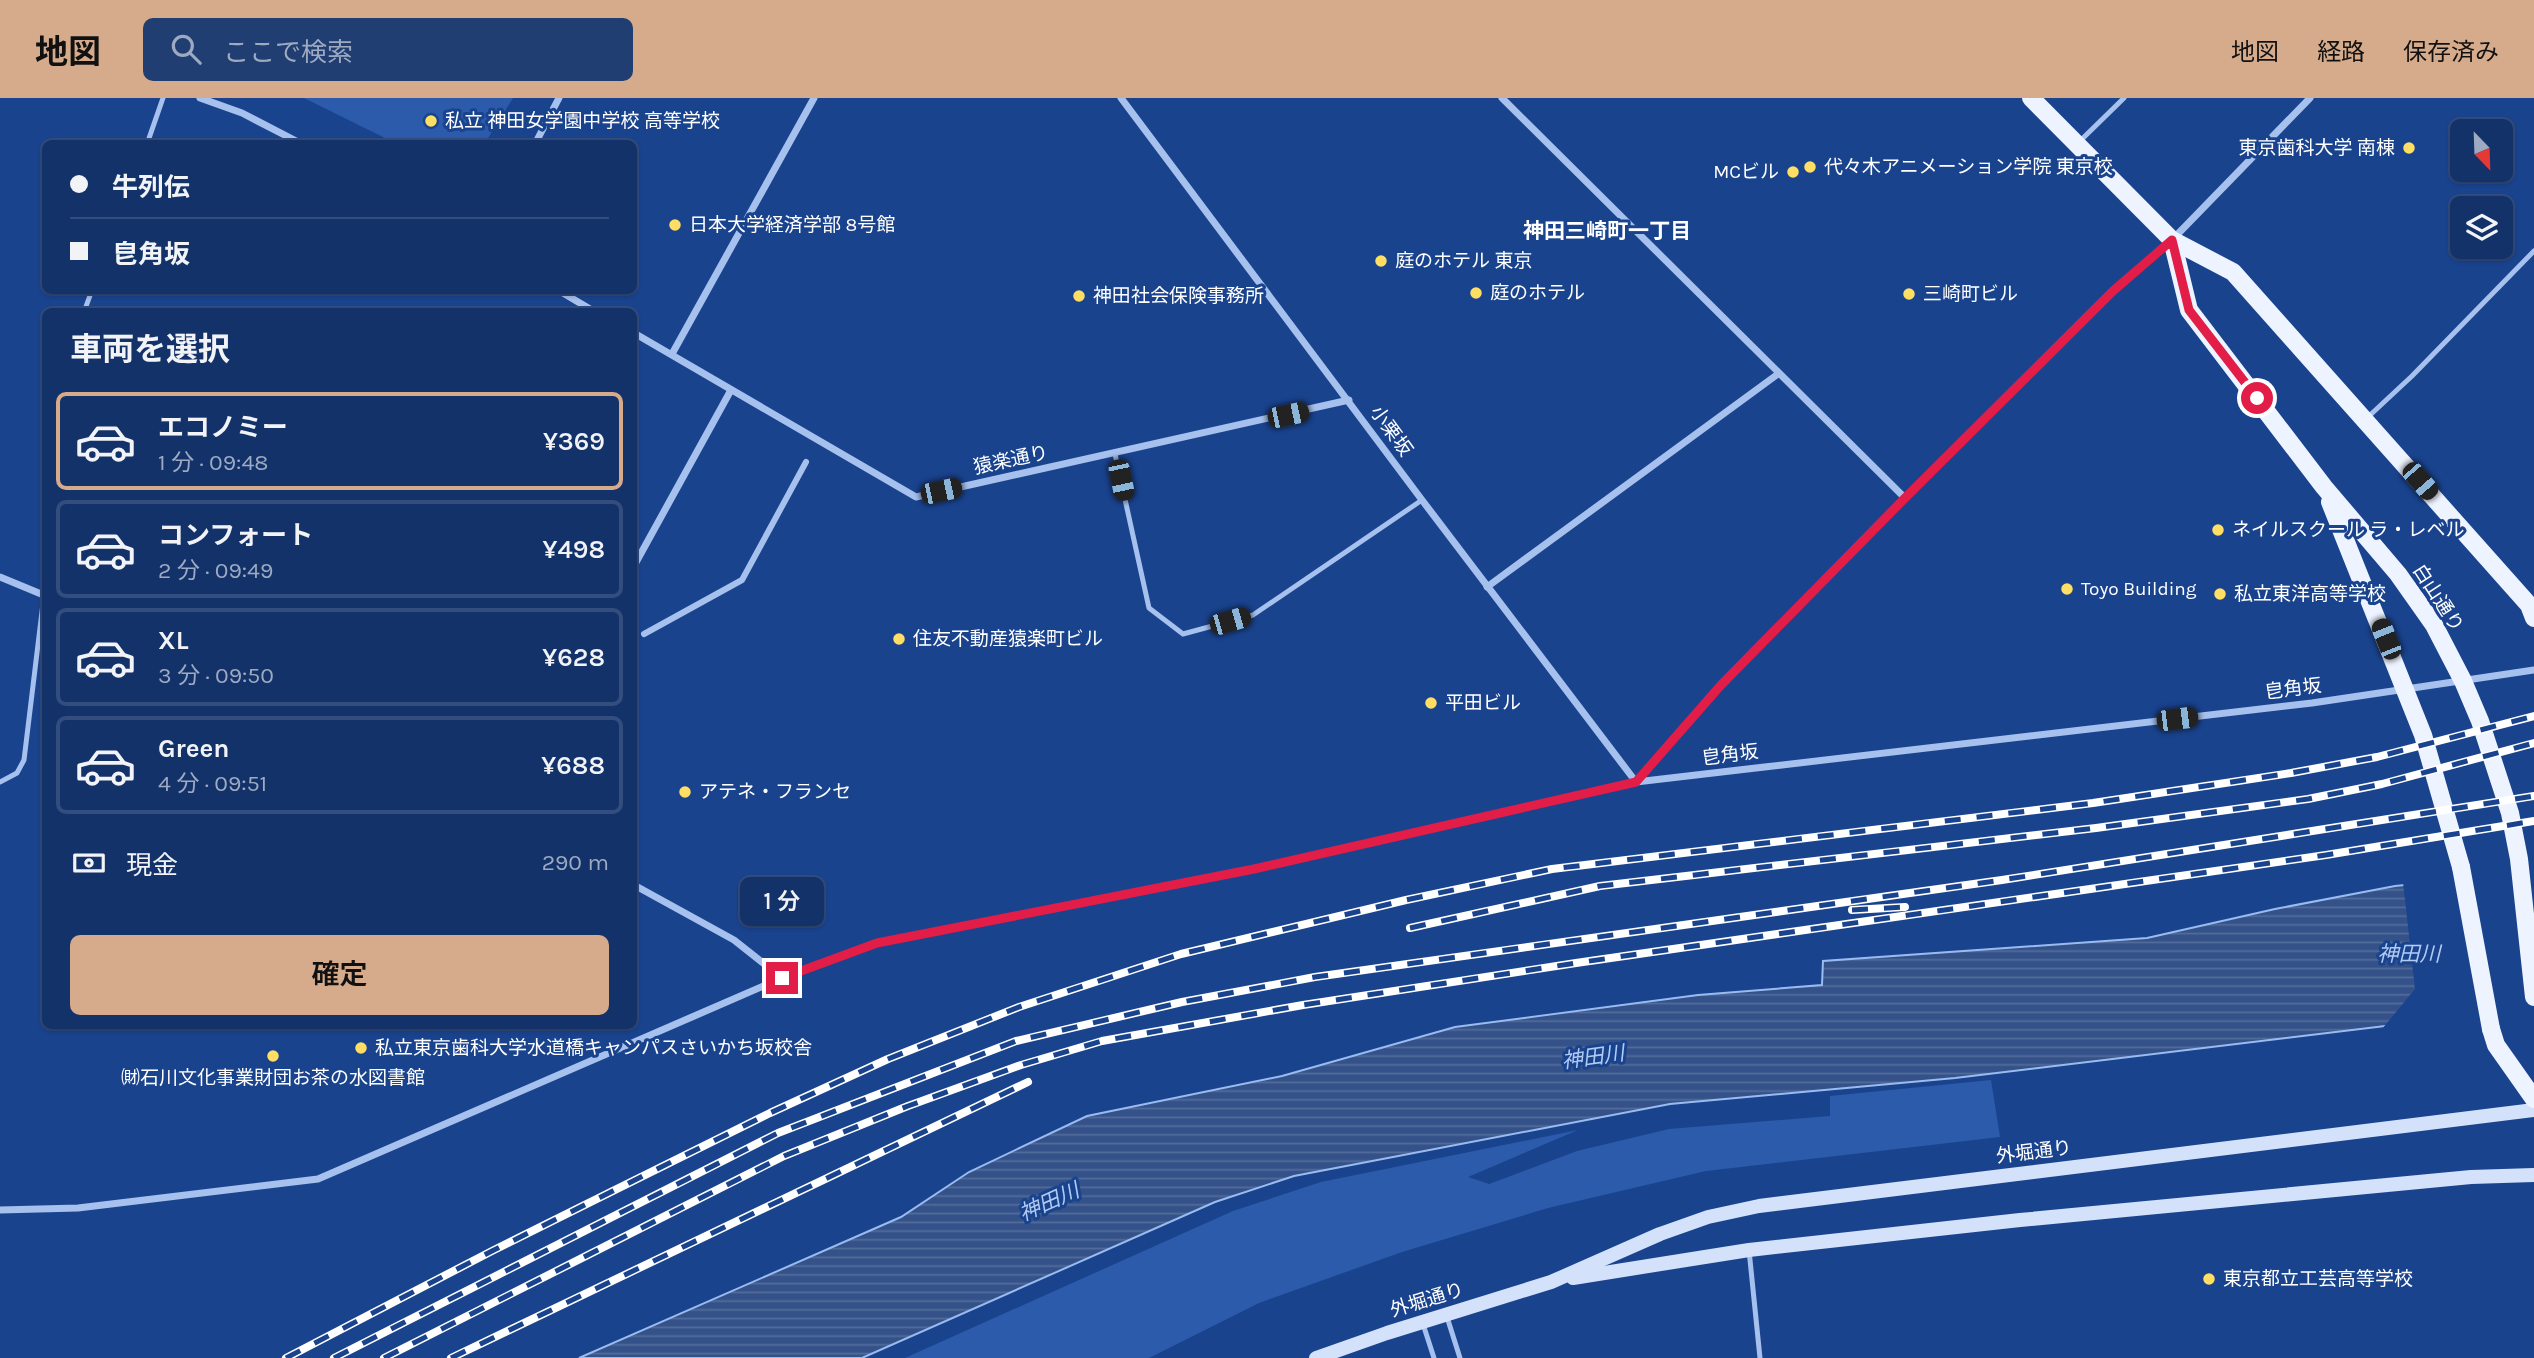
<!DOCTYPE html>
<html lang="ja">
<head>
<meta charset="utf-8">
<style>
  body { margin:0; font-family:Karla,"Noto Sans JP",sans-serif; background:#213e72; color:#f1f3f6; height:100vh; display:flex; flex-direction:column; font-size:26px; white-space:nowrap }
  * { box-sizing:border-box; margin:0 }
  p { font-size:23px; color:#9daac1 }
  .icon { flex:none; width:38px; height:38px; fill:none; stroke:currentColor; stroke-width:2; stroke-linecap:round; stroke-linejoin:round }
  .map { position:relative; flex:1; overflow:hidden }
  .drawer { position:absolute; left:42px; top:210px; width:595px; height:721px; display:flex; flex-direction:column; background:#14326a; border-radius:10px; box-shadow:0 2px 5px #0004,0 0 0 2px #334d7e }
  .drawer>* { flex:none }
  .guide { position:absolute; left:42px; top:42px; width:595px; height:154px; border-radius:10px; box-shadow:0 2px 5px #0004,0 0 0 2px #334d7e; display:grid; align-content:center; height:154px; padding:0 28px; background:#14326a }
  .needle { width:46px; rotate:157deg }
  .fabs { position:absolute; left:2450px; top:21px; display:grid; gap:14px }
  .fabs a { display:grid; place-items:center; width:63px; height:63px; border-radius:10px; background:#14326a; box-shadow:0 2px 5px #0004,0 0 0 2px #334d7e; font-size:35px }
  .end { position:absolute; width:32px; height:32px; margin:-16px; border:9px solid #e11d48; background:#fff; box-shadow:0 0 0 4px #fff }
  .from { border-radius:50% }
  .bubble { position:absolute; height:49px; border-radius:10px; background:#14326a; box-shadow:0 2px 5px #0004,0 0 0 2px #334d7e; font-size:23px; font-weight:600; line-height:49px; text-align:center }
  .car { position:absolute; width:21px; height:42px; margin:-21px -10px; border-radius:9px; box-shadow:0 0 5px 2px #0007; background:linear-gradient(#222 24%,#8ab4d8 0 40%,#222 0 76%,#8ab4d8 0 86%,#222 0) }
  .guide b { display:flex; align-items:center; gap:24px; height:66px; font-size:26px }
  .guide b+b { border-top:2px solid #334d7e }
  .guide i { width:18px; height:18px; background:#f1f3f6 }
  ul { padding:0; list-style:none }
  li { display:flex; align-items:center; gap:21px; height:98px; margin:0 14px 10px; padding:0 14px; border:4px solid #334d7e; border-radius:10px }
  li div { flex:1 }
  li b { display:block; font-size:26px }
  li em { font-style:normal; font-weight:600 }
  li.current { border-color:#d6ab8b }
  li>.icon { width:63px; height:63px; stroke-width:1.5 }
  h2 { padding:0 28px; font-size:32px; line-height:84px }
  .pay { display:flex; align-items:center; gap:18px; height:77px; padding:0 28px; font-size:26px }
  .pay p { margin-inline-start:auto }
  .action { display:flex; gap:14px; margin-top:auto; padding:14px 28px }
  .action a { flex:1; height:80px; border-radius:10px; background:#d6ab8b; color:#111; font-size:28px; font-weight:600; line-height:80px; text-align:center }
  header { display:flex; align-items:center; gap:42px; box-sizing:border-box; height:98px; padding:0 35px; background:#d6ab8b; color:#111 }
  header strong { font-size:33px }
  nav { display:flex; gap:38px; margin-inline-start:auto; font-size:24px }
  .search { width:490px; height:63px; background:#213e72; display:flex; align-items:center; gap:18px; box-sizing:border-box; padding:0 24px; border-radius:10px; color:#9daac1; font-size:26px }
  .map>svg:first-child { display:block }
  .grass { fill:#2c5bac }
  .water { fill:url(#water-rules); stroke:#99bbf0; stroke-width:2 }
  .pier { fill:#1a438e }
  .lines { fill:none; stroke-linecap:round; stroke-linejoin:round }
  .service { stroke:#a6c1ee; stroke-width:5 }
  .pedestrian { stroke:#a6c1ee; stroke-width:6 }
  .minor { stroke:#a6c1ee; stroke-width:7 }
  .secondary { stroke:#d3e1fa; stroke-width:14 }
  .primary { stroke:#edf3ff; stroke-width:18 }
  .rail-casing { stroke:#fff; stroke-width:8 }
  .rail { stroke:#1a438e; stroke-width:5; stroke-dasharray:16; stroke-linecap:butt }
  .primary-bridge { stroke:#edf3ff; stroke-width:18 }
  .route { stroke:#e11d48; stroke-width:9 }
  .poi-dot { fill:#ffde63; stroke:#1a438e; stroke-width:2.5 }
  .labels { text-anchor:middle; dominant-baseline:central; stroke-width:6; stroke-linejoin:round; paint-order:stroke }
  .poi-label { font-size:19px; fill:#fff; stroke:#1a438e; text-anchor:start }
  .street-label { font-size:19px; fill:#fff; stroke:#1a438e }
  .neighbourhood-label { font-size:21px; font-weight:bold; fill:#fff; stroke:#1a438e }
  .water-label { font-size:21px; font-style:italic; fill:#b2cbf5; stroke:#1a438e }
</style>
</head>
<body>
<header>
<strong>地図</strong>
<div class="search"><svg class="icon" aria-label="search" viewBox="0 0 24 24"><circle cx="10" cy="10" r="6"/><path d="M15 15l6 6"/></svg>ここで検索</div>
<nav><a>地図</a><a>経路</a><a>保存済み</a></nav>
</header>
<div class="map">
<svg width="2534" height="1260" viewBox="0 0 2534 1260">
  <defs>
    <pattern id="water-rules" width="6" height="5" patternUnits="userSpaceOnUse" patternTransform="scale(1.75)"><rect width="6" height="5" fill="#345289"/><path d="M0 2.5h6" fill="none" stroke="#526c9b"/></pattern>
  </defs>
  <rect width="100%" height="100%" fill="#1a438e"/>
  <g class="grass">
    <path d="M304 0H513L485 45H395Z"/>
    <path d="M1991 982 2000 1039 1706 1073 1548 1110 1402 1154 1259 1205 1149 1260H905L1233 1113 1321 1084 1578 1032 1468 1079 1489 1086 1577 1053 1669 1031 1830 1018V998Z"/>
  </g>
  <path class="water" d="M2534 774V910L1955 980 1670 1006 1294 1078 1215 1104 862 1260H579L901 1119 969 1074 1087 1018 1282 978 1455 929 1698 897 1822 887 1823 863 2147 840 2275 811 2395 788Z"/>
  <path class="pier" d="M2534 771V914L2382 931 2415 891 2403 784Z"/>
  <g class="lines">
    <g class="service">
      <path d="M2079 44 2124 0"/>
      <path d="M147 46 163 0"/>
      <path d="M84 214 92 192"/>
      <path d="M2368 319 2412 278 2534 153"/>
      <path d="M1115 356 1149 510 1183 536 1253 517 1422 402"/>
      <path d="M0 684 17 675 24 662 44 497"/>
      <path d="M1749 1152 1760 1260"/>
      <path d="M1447 1219 1460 1260"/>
      <path d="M1423 1226 1434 1260"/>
    </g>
    <path class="pedestrian" d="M644 536 742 482 806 364"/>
    <g class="minor">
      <path d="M200 0 242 15 302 46"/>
      <path d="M1121 0 1422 402 1636 684 1721 587 1905 400 2113 193 2172 142 2310 0"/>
      <path d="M1502 0 1905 400"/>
      <path d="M535 46 559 0"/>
      <path d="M558 192 595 214"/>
      <path d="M634 235 916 399 1349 302"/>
      <path d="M672 256 814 0"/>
      <path d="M634 468 731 292"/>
      <path d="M0 479 46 498"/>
      <path d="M1487 489 1778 276"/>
      <path d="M634 787 734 842 782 880"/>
      <path d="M0 1112 78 1110 318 1081 782 880 877 845 1254 771 1636 684 2312 605 2534 572"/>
    </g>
    <g class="secondary">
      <path d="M1573 1180 1749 1152 2020 1122 2471 1079 2534 1077"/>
      <path d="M1316 1260 1387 1235 1551 1184 1660 1136 1708 1119 1759 1108 2534 1012"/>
    </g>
    <g class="primary">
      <path d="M2031 0 2172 142 2233 174 2529 507 2534 520"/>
      <path d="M2172 142 2189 212 2324 389 2398 476 2434 527 2463 583 2480 623 2510 715 2519 761 2534 899"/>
      <path d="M2330 404 2423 637 2461 769"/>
      <path d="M2491 931 2496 947 2534 1001"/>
    </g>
    <g class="rail-casing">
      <g id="rail">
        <path d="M1852 812 1905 809"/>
        <path d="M1410 830 1600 788 2096 730 2308 701 2382 686 2534 645"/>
        <path d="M286 1260 492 1153 770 1015 888 961 1019 909 1181 856 1406 802 1552 771 2093 705 2291 675 2377 659 2534 618"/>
        <path d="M334 1260 778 1035 1016 943 1182 904 1315 879 2002 782 2534 698"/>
        <path d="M384 1260 784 1058 908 1008 1021 967 1102 943 1303 907 1576 865 2326 757 2534 723"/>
        <path d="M451 1260 1028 984"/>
      </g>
    </g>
    <use href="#rail" class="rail"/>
    <path class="primary-bridge" d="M2461 769 2491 931"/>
  </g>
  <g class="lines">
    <path class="route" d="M782 880 877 845 1254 771 1636 684 1721 587 1905 400 2113 193 2172 142 2189 212 2257 300"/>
  </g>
  <g class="poi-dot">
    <circle cx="431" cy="23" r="7"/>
    <circle cx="2409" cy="50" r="7"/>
    <circle cx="1810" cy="69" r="7"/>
    <circle cx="1793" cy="74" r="7"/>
    <circle cx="675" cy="127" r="7"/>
    <circle cx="1381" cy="163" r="7"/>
    <circle cx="1476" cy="195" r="7"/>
    <circle cx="1909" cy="196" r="7"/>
    <circle cx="1079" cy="198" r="7"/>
    <circle cx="2218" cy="432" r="7"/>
    <circle cx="2067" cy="491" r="7"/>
    <circle cx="2220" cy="496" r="7"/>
    <circle cx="899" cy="541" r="7"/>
    <circle cx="1431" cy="605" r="7"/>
    <circle cx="685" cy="694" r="7"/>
    <circle cx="361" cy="950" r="7"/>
    <circle cx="273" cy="958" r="7"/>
    <circle cx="2209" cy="1181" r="7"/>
  </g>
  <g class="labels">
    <g class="poi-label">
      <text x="445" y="23">私立 神田女学園中学校 高等学校</text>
      <text x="2395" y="50" text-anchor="end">東京歯科大学 南棟</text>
      <text x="1824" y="69">代々木アニメーション学院 東京校</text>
      <text x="1779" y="74" text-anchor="end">MCビル</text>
      <text x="689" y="127">日本大学経済学部 8号館</text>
      <text x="1395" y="163">庭のホテル 東京</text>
      <text x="1490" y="195">庭のホテル</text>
      <text x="1923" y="196">三崎町ビル</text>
      <text x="1093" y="198">神田社会保険事務所</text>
      <text x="2232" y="432">ネイルスクール ラ・レベル</text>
      <text x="2081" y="491">Toyo Building</text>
      <text x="2234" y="496">私立東洋高等学校</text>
      <text x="913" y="541">住友不動産猿楽町ビル</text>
      <text x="1445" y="605">平田ビル</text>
      <text x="699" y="694">アテネ・フランセ</text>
      <text x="375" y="950">私立東京歯科大学水道橋キャンパスさいかち坂校舎</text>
      <text x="273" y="980" text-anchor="middle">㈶石川文化事業財団お茶の水図書館</text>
      <text x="2223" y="1181">東京都立工芸高等学校</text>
    </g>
    <g class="street-label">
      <text transform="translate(1391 333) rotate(54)">小栗坂</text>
      <text transform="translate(1011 362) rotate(-12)">猿楽通り</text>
      <text transform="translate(2438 500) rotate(57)">白山通り</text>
      <text transform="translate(2293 591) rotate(-7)">皀角坂</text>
      <text transform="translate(1730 657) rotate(-7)">皀角坂</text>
      <text transform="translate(2034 1054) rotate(-7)">外堀通り</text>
      <text transform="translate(1427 1202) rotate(-17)">外堀通り</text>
    </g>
    <g class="neighbourhood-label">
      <text x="1607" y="133">神田三崎町一丁目</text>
    </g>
    <g class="water-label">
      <text x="2409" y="856">神田川</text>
      <text transform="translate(1593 959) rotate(-8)">神田川</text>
      <text transform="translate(1049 1104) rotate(-24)">神田川</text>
    </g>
  </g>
</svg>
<div class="fabs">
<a><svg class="needle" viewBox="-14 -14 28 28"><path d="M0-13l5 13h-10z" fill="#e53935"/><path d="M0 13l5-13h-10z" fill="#9daac1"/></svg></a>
<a><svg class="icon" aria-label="layers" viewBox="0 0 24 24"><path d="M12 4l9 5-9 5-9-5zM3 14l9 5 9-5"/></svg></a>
</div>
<i class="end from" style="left:2257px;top:300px"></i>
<i class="end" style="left:782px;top:880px"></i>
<div class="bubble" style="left:740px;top:779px;width:84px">1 分</div>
<i class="car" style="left:1288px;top:317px;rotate:78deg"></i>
<i class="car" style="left:1121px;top:382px;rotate:168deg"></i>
<i class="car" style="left:2420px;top:383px;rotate:139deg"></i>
<i class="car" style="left:941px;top:393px;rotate:78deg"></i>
<i class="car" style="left:1230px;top:523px;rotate:74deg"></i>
<i class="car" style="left:2386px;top:541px;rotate:338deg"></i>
<i class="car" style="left:2177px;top:621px;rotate:83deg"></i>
<div class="guide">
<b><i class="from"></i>牛列伝</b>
<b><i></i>皀角坂</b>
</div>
<section class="drawer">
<h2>車両を選択</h2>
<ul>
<li class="current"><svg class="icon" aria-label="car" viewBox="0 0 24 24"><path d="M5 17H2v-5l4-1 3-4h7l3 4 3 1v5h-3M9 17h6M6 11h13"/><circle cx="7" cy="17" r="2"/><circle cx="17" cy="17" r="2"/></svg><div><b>エコノミー</b><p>1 分 · 09:48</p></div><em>¥369</em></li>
<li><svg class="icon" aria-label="car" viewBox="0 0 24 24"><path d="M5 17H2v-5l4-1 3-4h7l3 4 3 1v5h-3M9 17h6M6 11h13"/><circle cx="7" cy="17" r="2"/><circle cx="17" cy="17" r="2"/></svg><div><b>コンフォート</b><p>2 分 · 09:49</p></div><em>¥498</em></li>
<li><svg class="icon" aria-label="car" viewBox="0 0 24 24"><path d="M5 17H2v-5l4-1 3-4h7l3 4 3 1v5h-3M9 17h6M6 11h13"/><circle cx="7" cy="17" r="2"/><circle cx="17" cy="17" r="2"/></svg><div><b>XL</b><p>3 分 · 09:50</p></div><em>¥628</em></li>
<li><svg class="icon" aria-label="car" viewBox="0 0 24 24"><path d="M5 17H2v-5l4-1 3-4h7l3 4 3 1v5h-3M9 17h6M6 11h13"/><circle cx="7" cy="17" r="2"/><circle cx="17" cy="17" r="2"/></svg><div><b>Green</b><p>4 分 · 09:51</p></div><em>¥688</em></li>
</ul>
<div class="pay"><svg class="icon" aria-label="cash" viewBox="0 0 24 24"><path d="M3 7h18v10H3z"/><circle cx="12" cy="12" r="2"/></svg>現金<p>290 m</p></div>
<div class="action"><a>確定</a></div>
</section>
</div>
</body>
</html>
